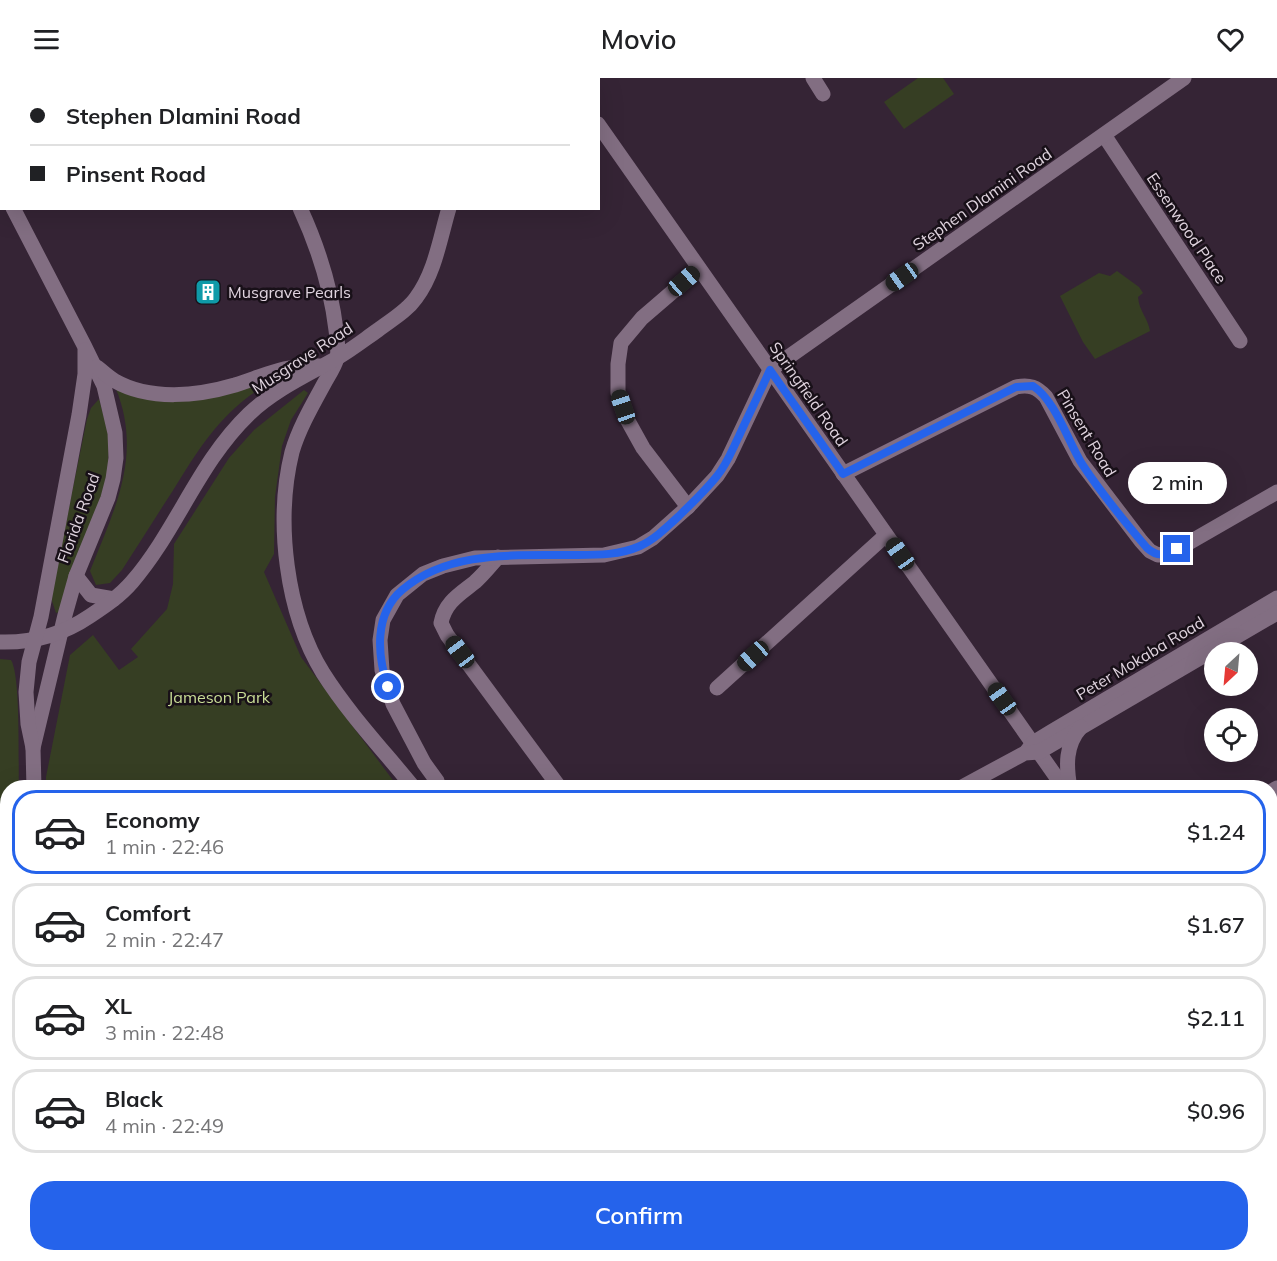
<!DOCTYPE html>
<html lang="en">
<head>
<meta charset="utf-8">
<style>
  body { margin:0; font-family:Mulish,sans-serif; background:#f2f2f2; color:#202124; height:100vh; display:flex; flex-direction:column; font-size:22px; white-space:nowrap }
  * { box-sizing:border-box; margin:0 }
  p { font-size:20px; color:#757577 }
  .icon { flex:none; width:33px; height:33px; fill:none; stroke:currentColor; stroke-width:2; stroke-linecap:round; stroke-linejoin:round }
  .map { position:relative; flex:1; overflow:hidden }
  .details { position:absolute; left:0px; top:702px; width:1278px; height:482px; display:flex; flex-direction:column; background:#fff; border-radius:24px 24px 0 0; box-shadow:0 6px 24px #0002 }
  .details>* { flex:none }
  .banner { position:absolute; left:0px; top:0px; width:600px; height:132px; box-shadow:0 6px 24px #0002; display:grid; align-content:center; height:132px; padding:0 30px; background:#fff }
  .needle { width:39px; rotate:206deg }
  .controls { position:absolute; left:1204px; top:564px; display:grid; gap:12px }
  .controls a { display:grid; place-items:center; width:54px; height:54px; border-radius:50%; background:#fff; box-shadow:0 6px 24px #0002; font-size:30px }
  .end { position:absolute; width:27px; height:27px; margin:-14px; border:8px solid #2563eb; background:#fff; box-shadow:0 0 0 3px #fff }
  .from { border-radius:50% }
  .bubble { position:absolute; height:42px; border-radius:21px; background:#fff; box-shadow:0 6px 24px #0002; font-size:20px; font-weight:600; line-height:42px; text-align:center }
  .car { position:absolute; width:18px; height:36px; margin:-18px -9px; border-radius:8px; box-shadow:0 0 4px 2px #0007; background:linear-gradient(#222 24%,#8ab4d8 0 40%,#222 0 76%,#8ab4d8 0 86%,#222 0) }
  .banner b { display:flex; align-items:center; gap:21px; height:57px; font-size:22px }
  .banner b+b { border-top:2px solid #e0e0e0 }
  .banner i { width:15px; height:15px; background:#202124 }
  ul { padding:10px 0 0; list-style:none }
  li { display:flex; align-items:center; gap:18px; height:84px; margin:0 12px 9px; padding:0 18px; border:3px solid #e0e0e0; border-radius:24px }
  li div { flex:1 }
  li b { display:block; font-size:22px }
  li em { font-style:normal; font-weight:600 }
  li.on { border-color:#2563eb }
  li>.icon { width:54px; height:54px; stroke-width:1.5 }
  .primary-button { display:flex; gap:12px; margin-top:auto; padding:12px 30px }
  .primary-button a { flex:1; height:69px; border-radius:24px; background:#2563eb; color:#fff; font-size:24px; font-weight:600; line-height:69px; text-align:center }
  header { display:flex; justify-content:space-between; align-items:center; height:78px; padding:0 30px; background:#fff; font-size:27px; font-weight:600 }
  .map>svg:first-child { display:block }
  .green { fill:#363e23 }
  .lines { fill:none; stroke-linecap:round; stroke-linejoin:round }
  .minor { stroke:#826e82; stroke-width:15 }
  .route { stroke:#2563eb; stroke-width:8 }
  .labels { text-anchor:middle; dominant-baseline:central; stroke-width:5; stroke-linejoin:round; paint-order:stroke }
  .street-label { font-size:16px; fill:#e0d4df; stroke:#181018 }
  .poi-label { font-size:16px; fill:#e0d4df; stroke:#181018; text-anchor:start }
  .park-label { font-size:16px; fill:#cade97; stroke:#181018 }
</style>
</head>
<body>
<header><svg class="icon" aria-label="menu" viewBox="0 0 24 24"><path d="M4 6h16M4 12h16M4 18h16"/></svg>Movio<svg class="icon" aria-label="heart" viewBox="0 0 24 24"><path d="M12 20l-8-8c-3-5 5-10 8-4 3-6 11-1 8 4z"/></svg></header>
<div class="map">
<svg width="1277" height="1183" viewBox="0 0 1277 1183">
  <rect width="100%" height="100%" fill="#352435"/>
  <g class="green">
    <path d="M918 0H943L954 16 904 51 884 24Z"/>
    <path d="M1117 193 1139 209 1143 215 1138 219C1139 233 1148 240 1150 253L1095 281 1083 264 1060 218 1099 195 1110 198Z"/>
    <path d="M269 299 272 303C222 332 201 367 172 414 155 440 139 466 122 492L110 505 96 507 90 493C114 432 143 378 116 311L149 318Z"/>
    <path d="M304 312 308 315 291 342 282 368 275 419 274 476 264 494 301 579 398 709H46V699L70 577 93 557 119 592 138 579 131 571 167 531 173 506 174 466 229 380 254 352Z"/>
    <path d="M99 321 110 361 106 409 62 533 56 535 52 523 53 508 87 341 91 330Z"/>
    <path d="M0 581 11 582C21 598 18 684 19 709L8 710 7 796 0 803Z"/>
  </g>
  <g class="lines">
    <g class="minor">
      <path d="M227 0 228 2"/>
      <path d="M565 0 567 2"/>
      <path d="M813 0 823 16"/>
      <path d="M100 2 102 0"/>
      <path d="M488 2 489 0"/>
      <path d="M598 46 1064 710"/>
      <path d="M0 54 2 53"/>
      <path d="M1104 57 1240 263"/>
      <path d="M0 105 2 108"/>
      <path d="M13 130 85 269 104 308 115 355 116 380 113 401 108 420 76 498 65 537 33 670"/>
      <path d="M300 130C318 169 331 210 336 252 337 260 339 272 337 280 335 288 329 297 325 304 313 326 299 350 292 374 275 443 286 535 323 595 349 636 383 672 414 710"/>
      <path d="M97 289C102 293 108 299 115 303 150 323 198 318 235 307 266 297 286 286 319 288"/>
      <path d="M843 396 1016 309C1029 306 1037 309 1046 319L1080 383 1141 463 1150 473 1158 477 1171 475 1277 414"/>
      <path d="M688 429 643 370 628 343 618 315V286L621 265 642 240 699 191"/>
      <path d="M498 479C491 487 483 497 475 504 460 516 445 524 441 545L447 557 560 710"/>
      <path d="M76 498 91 517 114 521"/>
      <path d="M0 564C33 565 62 557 90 538 105 528 120 518 132 504 177 452 198 385 249 336 274 312 307 297 337 280 351 272 365 261 378 252 391 242 407 233 416 220 435 195 440 160 449 130"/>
      <path d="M717 610 886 457"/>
      <path d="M1027 673 1033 665 1051 654 1277 520"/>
      <path d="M34 710 33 670 28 646 26 614 29 584 41 539 79 337 85 296V272"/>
      <path d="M439 710 437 703 424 685 393 626 382 592 380 562 383 542 397 517 423 496 443 488 475 480 604 477 638 469 653 460 688 429 717 398 728 381 770 292 1184 0"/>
      <path d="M960 710 1025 675 1039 674 1277 535"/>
      <path d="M1070 710C1066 688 1065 667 1081 649"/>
      <path d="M1270 714 1277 710"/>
      <path d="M0 825 8 820"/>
      <path d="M0 848 8 858"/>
      <path d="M0 966 8 978"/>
      <path d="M1270 972 1277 978"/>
      <path d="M669 1176 673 1183"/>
      <path d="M986 1176 998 1183"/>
      <path d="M219 1183 230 1176"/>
      <path d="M798 1183 807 1176"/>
      <path d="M969 1183 975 1176"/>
      <path d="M1025 1183 1036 1176"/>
    </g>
  </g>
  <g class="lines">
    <path class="route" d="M388 609C377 577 374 536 402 512 450 471 518 478 577 477 598 477 620 477 640 468 655 461 667 449 679 438 692 425 706 412 717 398 727 386 732 372 739 358 749 336 760 314 770 292L843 396 1016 309 1033 308C1055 322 1068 363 1082 386 1101 415 1124 443 1147 470 1157 479 1165 478 1177 471"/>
  </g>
  <defs>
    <g id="building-square" transform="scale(1.35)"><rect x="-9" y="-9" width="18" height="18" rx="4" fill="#0f9aa8" stroke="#181018"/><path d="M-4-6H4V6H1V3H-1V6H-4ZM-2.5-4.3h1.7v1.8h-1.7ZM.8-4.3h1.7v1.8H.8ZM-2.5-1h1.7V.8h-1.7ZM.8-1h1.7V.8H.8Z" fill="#fff"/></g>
  </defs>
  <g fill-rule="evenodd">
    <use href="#building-square" x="208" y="214"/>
  </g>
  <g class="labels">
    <g class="street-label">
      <text transform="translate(982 121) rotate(-35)">Stephen Dlamini Road</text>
      <text transform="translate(1187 150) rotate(56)">Essenwood Place</text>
      <text transform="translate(302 280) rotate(-33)">Musgrave Road</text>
      <text transform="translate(809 316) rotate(55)">Springfield Road</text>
      <text transform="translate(1087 355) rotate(59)">Pinsent Road</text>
      <text transform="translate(78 440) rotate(-70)">Florida Road</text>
      <text transform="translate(1140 580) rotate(-31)">Peter Mokaba Road</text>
    </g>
    <g class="poi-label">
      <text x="228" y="214">Musgrave Pearls</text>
    </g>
    <g class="park-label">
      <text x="219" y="619">Jameson Park</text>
    </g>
  </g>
</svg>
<div class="controls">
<a><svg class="needle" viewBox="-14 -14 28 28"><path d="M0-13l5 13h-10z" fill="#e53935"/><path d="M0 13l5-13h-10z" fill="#757577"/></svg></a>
<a><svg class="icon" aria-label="locate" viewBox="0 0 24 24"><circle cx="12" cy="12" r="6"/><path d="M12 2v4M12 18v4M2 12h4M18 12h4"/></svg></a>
</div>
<i class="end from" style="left:388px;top:609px"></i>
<i class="end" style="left:1177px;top:471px"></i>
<div class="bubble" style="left:1128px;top:384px;width:99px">2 min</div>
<i class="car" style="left:902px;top:199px;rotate:235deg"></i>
<i class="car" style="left:684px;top:203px;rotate:49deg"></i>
<i class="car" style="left:623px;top:329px;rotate:341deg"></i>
<i class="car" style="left:900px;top:476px;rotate:325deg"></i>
<i class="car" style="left:460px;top:574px;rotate:323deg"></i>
<i class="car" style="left:753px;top:578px;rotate:228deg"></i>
<i class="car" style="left:1002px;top:621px;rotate:325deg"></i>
<div class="banner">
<b><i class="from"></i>Stephen Dlamini Road</b>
<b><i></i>Pinsent Road</b>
</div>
<section class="details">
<ul>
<li class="on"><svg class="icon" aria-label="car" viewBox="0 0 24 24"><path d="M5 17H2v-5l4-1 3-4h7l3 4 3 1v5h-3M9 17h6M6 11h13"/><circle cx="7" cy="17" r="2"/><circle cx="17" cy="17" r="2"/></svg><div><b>Economy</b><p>1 min · 22:46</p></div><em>$1.24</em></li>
<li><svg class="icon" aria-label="car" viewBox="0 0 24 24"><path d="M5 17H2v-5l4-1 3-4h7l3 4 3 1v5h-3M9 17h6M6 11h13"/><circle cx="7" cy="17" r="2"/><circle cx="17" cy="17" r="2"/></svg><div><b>Comfort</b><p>2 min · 22:47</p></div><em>$1.67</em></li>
<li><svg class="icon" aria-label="car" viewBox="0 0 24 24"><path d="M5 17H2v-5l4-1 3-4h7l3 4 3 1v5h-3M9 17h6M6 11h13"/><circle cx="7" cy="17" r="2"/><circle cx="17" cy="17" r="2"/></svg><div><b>XL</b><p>3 min · 22:48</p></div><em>$2.11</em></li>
<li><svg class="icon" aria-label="car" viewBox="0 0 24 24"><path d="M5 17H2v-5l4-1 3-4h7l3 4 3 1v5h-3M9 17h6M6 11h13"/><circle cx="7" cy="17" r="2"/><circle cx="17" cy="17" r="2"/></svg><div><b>Black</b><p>4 min · 22:49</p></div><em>$0.96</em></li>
</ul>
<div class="primary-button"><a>Confirm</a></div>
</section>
</div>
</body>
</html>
